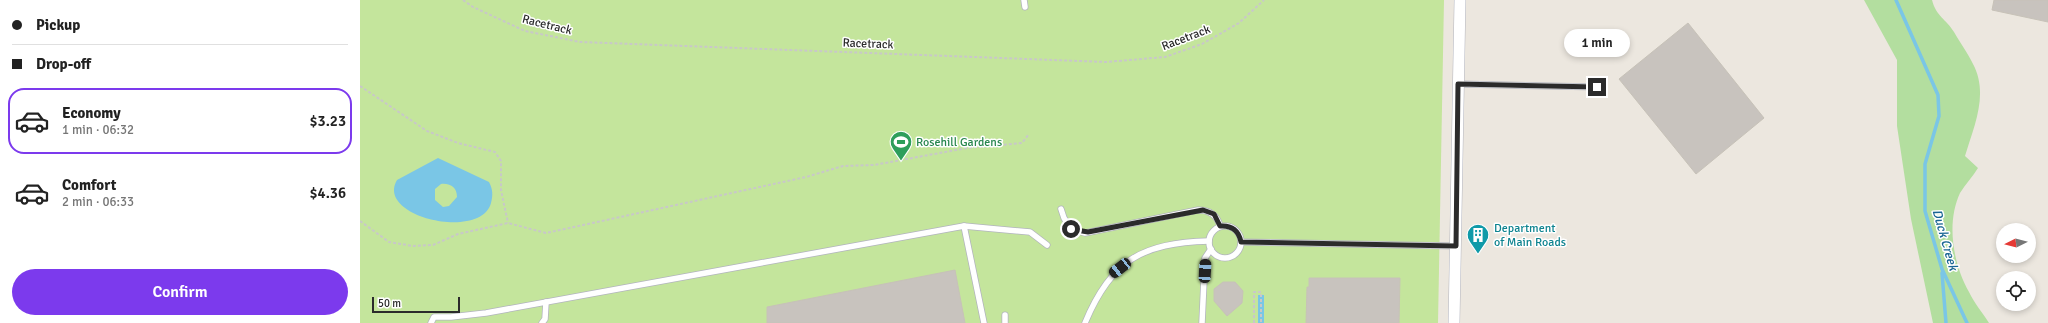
<!DOCTYPE html>
<html lang="en">
<head>
<meta charset="utf-8">
<style>
  body { margin:0; font-family:Signika,sans-serif; background:#f2f2f2; color:#222; height:100vh; display:flex; flex-direction:column; font-size:15px; white-space:nowrap }
  * { box-sizing:border-box; margin:0 }
  p { font-size:13px; color:#767676 }
  .icon { flex:none; width:22px; height:22px; fill:none; stroke:currentColor; stroke-width:2; stroke-linecap:round; stroke-linejoin:round }
  .map { position:relative; flex:1; overflow:hidden }
  .details { display:flex; flex-direction:column; background:#fff; width:360px }
  .details>* { flex:none }
  .guide { display:grid; align-content:center; height:88px; padding:0 12px; background:#fff }
  .needle { width:26px; rotate:264deg }
  .tools { position:absolute; left:1636px; top:223px; display:grid; gap:8px }
  .tools a { display:grid; place-items:center; width:40px; height:40px; border-radius:50%; background:#fff; box-shadow:0 2px 6px #0003; font-size:20px }
  .scale { position:absolute; left:12px; bottom:10px; width:88px; box-sizing:border-box; padding-left:4px; border:2px solid #2b2b2b; border-top:0; font-size:11px; line-height:14px; white-space:nowrap; color:#2b2b2b; -webkit-text-stroke:3px #fff; paint-order:stroke }
  .end { position:absolute; width:18px; height:18px; margin:-9px; border:5px solid #2b2b2b; background:#fff; box-shadow:0 0 0 2px #fff }
  .from { border-radius:50% }
  .bubble { position:absolute; height:28px; border-radius:14px; background:#fff; box-shadow:0 2px 6px #0003; font-size:13px; font-weight:600; line-height:28px; text-align:center }
  .car { position:absolute; width:12px; height:24px; margin:-12px -6px; border-radius:5px; box-shadow:0 0 3px 1px #0007; background:linear-gradient(#222 24%,#8ab4d8 0 40%,#222 0 76%,#8ab4d8 0 86%,#222 0) }
  .guide b { display:flex; align-items:center; gap:14px; height:38px; font-size:15px }
  .guide b+b { border-top:1px solid #e0e0e0 }
  .guide i { width:10px; height:10px; background:#222 }
  ul { padding:0; list-style:none }
  li { display:flex; align-items:center; gap:12px; height:66px; margin:0 8px 6px; padding:0 4px; border:2px solid transparent; border-radius:16px }
  li div { flex:1 }
  li b { display:block; font-size:15px }
  li em { font-style:normal; font-weight:600 }
  li.on { border-color:#7c3aed }
  li>.icon { width:36px; height:36px; stroke-width:1.5 }
  .action { display:flex; gap:8px; margin-top:auto; padding:8px 12px }
  .action a { flex:1; height:46px; border-radius:24px; background:#7c3aed; color:#fff; font-size:16px; font-weight:600; line-height:46px; text-align:center }
  main { display:flex; flex:1; min-height:0 }
  .map>svg:first-child { display:block }
  .green { fill:#b3de9f }
  .pitch { fill:#c4e59c }
  .water { fill:#7ac6e6; fill-rule:evenodd }
  .lines { fill:none; stroke-linecap:round; stroke-linejoin:round }
  .stream { stroke:#7ac6e6; stroke-width:3.5 }
  .building { fill:#c8c3be; stroke:#c7c2b8 }
  .service-casing { stroke:#b2b4be; stroke-width:7 }
  .minor-casing { stroke:#b2b4be; stroke-width:12 }
  .path { stroke:#c8c8c8; stroke-width:2; stroke-dasharray:3 2; stroke-linecap:butt }
  .service { stroke:#fff; stroke-width:5.5 }
  .minor { stroke:#fff; stroke-width:11 }
  .route { stroke:#2b2b2b; stroke-width:5 }
  .labels { text-anchor:middle; dominant-baseline:central; stroke-width:3; stroke-linejoin:round; paint-order:stroke }
  .street-label { font-size:12px; fill:#2b2b2b; stroke:#fff }
  .leisure-label { font-size:12px; fill:#27864d; stroke:#fff; text-anchor:start }
  .culture-label { font-size:12px; fill:#0d838f; stroke:#fff; text-anchor:start }
  .water-label { font-size:13px; font-style:italic; fill:#186593; stroke:#fff }
</style>
</head>
<body>
<main>
<section class="details">
<div class="guide">
<b><i class="from"></i>Pickup</b>
<b><i></i>Drop-off</b>
</div>
<ul>
<li class="on"><svg class="icon" aria-label="car" viewBox="0 0 24 24"><path d="M5 17H2v-5l4-1 3-4h7l3 4 3 1v5h-3M9 17h6M6 11h13"/><circle cx="7" cy="17" r="2"/><circle cx="17" cy="17" r="2"/></svg><div><b>Economy</b><p>1 min · 06:32</p></div><em>$3.23</em></li>
<li><svg class="icon" aria-label="car" viewBox="0 0 24 24"><path d="M5 17H2v-5l4-1 3-4h7l3 4 3 1v5h-3M9 17h6M6 11h13"/><circle cx="7" cy="17" r="2"/><circle cx="17" cy="17" r="2"/></svg><div><b>Comfort</b><p>2 min · 06:33</p></div><em>$4.36</em></li>
</ul>
<div class="action"><a>Confirm</a></div>
</section>
<div class="map">
<svg width="1688" height="323" viewBox="0 0 1688 323">
  <rect width="100%" height="100%" fill="#ece7df"/>
  <path class="green" d="M1504 0H1572C1576 16 1586 19 1594 32 1600 43 1608 53 1613 64 1629 94 1614 126 1605 156L1618 168C1613 176 1605 185 1600 193 1586 223 1593 264 1609 292 1614 303 1623 313 1629 323H1573L1551 219 1537 126V60Z"/>
  <path class="pitch" d="M0 0H1084L1078 323H0Z"/>
  <g class="water">
    <path d="M78 158 129 182C133 190 133 195 131 203 121 241 15 217 37 180ZM81 184C91 183 97 188 97 197L89 206 83 207 75 200V189Z"/>
    <rect x="898" y="295" width="6" height="28"/>
  </g>
  <g class="lines">
    <g class="stream">
      <path d="M1536 0 1578 95 1579 116 1565 164V211L1582 269 1607 323"/>
      <path d="M1582 273 1586 323"/>
    </g>
  </g>
  <g class="building">
    <path d="M1634 0H1688V22L1632 10Z"/>
    <path d="M1328 23 1404 118 1336 174 1259 79Z"/>
    <path d="M595 270 605 323H407V307Z"/>
    <path d="M949 278H1040L1039 323H946L947 287H949Z"/>
    <path d="M863 282H875L883 291 882 303 867 316 854 301V289Z"/>
  </g>
  <g class="lines">
    <g class="service-casing">
      <g id="service">
        <path d="M664 0 665 7"/>
        <path d="M1098 84 1237 87"/>
        <path d="M701 209 704 218 711 229 725 233 838 210C849 210 857 215 860 226"/>
        <path d="M604 226 670 232 687 245"/>
        <circle cx="865" cy="242" r="16"/>
        <path d="M881 242 1096 246"/>
        <path d="M71 323 74 317H91L126 313 604 226 624 323"/>
        <path d="M182 323 185 319 186 302"/>
        <path d="M645 323V315"/>
        <path d="M725 323C751 260 782 243 849 241"/>
        <path d="M842 323 845 258 851 249"/>
      </g>
    </g>
    <g class="minor-casing">
      <path id="minor" d="M1094 323 1100 0"/>
    </g>
    <g class="path">
      <path d="M103 0 113 7 165 31 220 42 746 62 805 57 842 44 879 23 904 0"/>
      <path d="M0 86 67 131 98 143 135 152 141 161V190L148 223"/>
      <path d="M0 221 29 242 53 246 73 245 98 234 148 223 186 233 446 177 483 166 514 165 607 148 662 143 669 134"/>
      <path d="M894 323V292H901V323"/>
    </g>
    <use href="#service" class="service"/>
    <use href="#minor" class="minor"/>
  </g>
  <g class="lines">
    <path class="route" d="M711 229 728 232 843 210 854 214 860 226C872 225 879 231 881 242L1096 246 1098 84 1237 87"/>
  </g>
  <defs>
    <g id="stadium-pin" transform="scale(1.15)"><path d="M0 17L-7.5 6A9.5 9.5 0 1 1 7.5 6Z" fill="#2e9e5b" stroke="#fff"/><path d="M0-5a6.5 5 0 1 0 0 10a6.5 5 0 1 0 0-10ZM-3.5-1.8h7v3.6h-7Z" fill="#fff"/></g>
    <g id="building-pin" transform="scale(1.15)"><path d="M0 17L-7.5 6A9.5 9.5 0 1 1 7.5 6Z" fill="#0f9aa8" stroke="#fff"/><path d="M-4-6H4V6H1V3H-1V6H-4ZM-2.5-4.3h1.7v1.8h-1.7ZM.8-4.3h1.7v1.8H.8ZM-2.5-1h1.7V.8h-1.7ZM.8-1h1.7V.8H.8Z" fill="#fff"/></g>
  </defs>
  <g fill-rule="evenodd">
    <use href="#stadium-pin" x="541" y="142"/>
    <use href="#building-pin" x="1118" y="235"/>
  </g>
  <g class="labels">
    <g class="street-label">
      <text transform="translate(187 25) rotate(14)">Racetrack</text>
      <text transform="translate(826 38) rotate(-21)">Racetrack</text>
      <text transform="translate(508 44) rotate(2)">Racetrack</text>
    </g>
    <g class="leisure-label">
      <text x="556" y="142">Rosehill Gardens</text>
    </g>
    <g class="culture-label">
      <text x="1134" y="228">Department<tspan x="1134" dy="14">of Main Roads</tspan></text>
    </g>
    <g class="water-label">
      <text transform="translate(1585 240) rotate(74)">Duck Creek</text>
    </g>
  </g>
</svg>
<div class="tools">
<a><svg class="needle" viewBox="-14 -14 28 28"><path d="M0-13l5 13h-10z" fill="#e53935"/><path d="M0 13l5-13h-10z" fill="#767676"/></svg></a>
<a><svg class="icon" aria-label="locate" viewBox="0 0 24 24"><circle cx="12" cy="12" r="6"/><path d="M12 2v4M12 18v4M2 12h4M18 12h4"/></svg></a>
</div>
<div class="scale">50 m</div>
<i class="end from" style="left:711px;top:229px"></i>
<i class="end" style="left:1237px;top:87px"></i>
<div class="bubble" style="left:1204px;top:29px;width:66px">1 min</div>
<i class="car" style="left:760px;top:268px;rotate:232deg"></i>
<i class="car" style="left:845px;top:271px;rotate:3deg"></i>
</div>
</main>
</body>
</html>
